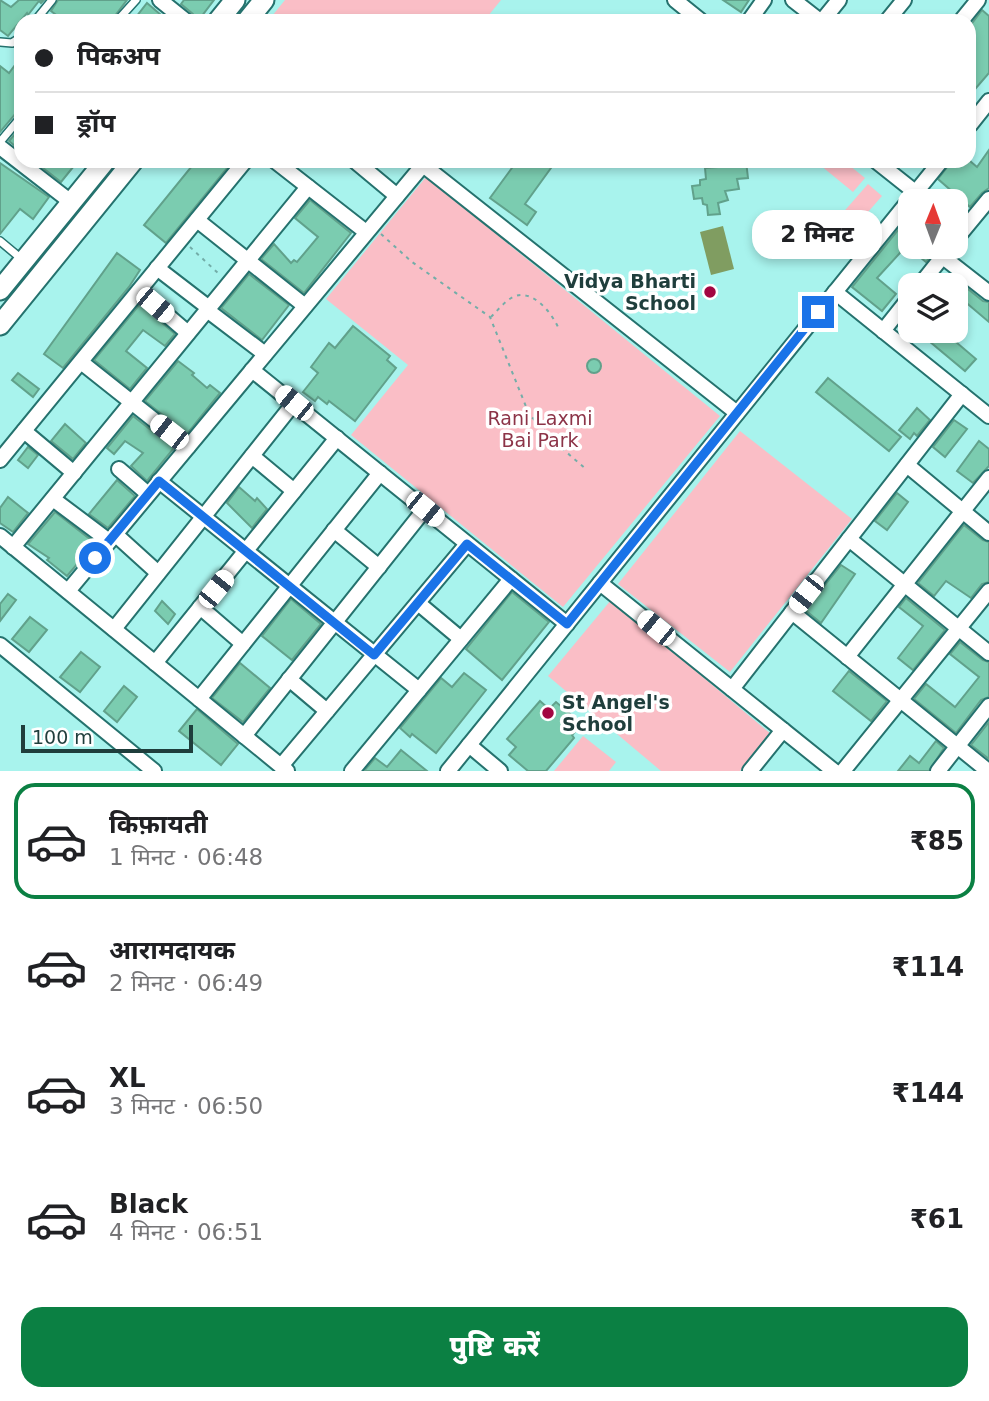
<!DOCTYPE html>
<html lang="hi">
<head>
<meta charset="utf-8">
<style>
  body { margin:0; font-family:"DejaVu Sans","Noto Sans Devanagari",sans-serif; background:#f2f2f2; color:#202124; height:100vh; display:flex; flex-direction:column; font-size:26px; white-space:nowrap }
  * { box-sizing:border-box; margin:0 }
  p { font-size:23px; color:#757577 }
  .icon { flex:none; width:38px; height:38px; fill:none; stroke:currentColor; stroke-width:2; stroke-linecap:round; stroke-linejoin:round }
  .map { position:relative; height:771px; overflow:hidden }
  .drawer { display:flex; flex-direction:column; background:#fff; flex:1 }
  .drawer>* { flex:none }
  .top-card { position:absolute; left:14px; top:14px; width:962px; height:154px; border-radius:21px; box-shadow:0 4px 10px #0003; display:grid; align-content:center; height:154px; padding:0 21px; background:#fff }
  .needle { width:46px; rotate:1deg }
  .fabs { position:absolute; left:898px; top:189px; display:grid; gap:14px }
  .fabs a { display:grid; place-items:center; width:70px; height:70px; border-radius:14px; background:#fff; box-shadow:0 4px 10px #0003; font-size:35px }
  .scale { position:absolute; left:21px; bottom:18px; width:172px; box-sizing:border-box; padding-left:7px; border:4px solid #1f3e3c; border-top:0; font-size:19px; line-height:24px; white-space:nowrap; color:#1f3e3c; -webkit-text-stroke:5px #fff; paint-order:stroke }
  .end { position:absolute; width:32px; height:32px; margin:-16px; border:9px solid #1a73e8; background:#fff; box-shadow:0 0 0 4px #fff }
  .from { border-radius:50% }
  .bubble { position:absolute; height:49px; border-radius:21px; background:#fff; box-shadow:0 4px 10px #0003; font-size:23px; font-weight:800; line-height:49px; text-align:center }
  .car { position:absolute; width:21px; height:42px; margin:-21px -10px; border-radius:9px; box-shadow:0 0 5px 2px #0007; background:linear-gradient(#fff 24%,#345 0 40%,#fff 0 76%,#345 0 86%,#fff 0) }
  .top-card b { display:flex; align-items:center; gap:24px; height:66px; font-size:26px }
  .top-card b+b { border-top:2px solid #e0e0e0 }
  .top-card i { width:18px; height:18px; background:#202124 }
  ul { padding:12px 0 0; list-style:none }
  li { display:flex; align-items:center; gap:21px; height:116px; margin:0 14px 10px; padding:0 7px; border:4px solid transparent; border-radius:21px }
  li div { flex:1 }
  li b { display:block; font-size:26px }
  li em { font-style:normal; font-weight:800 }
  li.on { border-color:#0b8043 }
  li>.icon { width:63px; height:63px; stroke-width:1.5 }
  .primary-button { display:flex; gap:14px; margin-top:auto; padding:14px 21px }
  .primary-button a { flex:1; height:80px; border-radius:21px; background:#0b8043; color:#fff; font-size:28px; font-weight:800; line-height:80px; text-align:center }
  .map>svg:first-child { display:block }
  .green { fill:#fabec6 }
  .water { fill:#809d61 }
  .building { fill:#7bccb0; stroke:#61a18b; stroke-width:2 }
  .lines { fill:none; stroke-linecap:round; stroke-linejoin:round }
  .lane-casing { stroke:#25726e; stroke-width:10 }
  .street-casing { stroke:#25726e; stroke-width:18 }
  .secondary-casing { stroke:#25726e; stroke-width:23 }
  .path { stroke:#73ada8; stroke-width:2; stroke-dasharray:3.5 5; stroke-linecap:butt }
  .lane { stroke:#fff; stroke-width:7 }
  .street { stroke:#fff; stroke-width:14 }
  .secondary { stroke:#fff; stroke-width:19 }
  .route { stroke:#1a73e8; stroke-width:9 }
  .poi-dot { fill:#a20641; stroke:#fff; stroke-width:2.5 }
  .labels { text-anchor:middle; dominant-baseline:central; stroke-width:7; stroke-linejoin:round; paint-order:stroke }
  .poi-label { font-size:19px; font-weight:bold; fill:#1f3e3c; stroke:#fff; text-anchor:end }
  .park-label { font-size:19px; fill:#8c3448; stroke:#fff }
</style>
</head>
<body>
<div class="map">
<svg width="989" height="771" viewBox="0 0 989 771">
  <rect width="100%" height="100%" fill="#a8f3ed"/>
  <g class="green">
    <path d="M285 0H501L484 21H268Z"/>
    <path d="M823 161H844L865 178 853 192 820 165Z"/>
    <path d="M426 177 720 416 563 607 351 435 408 365 326 299Z"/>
    <path d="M868 184 882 196 854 228 840 216Z"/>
    <path d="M740 431 852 519 730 672 618 584Z"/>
    <path d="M611 600 771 734 740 771H661L548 676Z"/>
    <path d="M583 736 616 762 609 771H554Z"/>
  </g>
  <path class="water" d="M723 226 734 269 711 275 700 232Z"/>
  <g class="building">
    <path d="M0 0 11 7 19 0H44L41 3 39 1 28 15 27 13 8 36 0 30Z"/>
    <path d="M58 0H127L111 21H64L51 11Z"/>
    <path d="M184 0H214L198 21H195L193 14 181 4Z"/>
    <path d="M723 0H749L741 12Z"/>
    <path d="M147 3 168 21H171H133Z"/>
    <path d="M982 10 989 16V73L976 88 970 82V26Z"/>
    <path d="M21 57V111L16 113 0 132V66L9 73Z"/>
    <path d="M21 127V151L9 141Z"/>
    <path d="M989 150V188L982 193 970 207 938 179 952 161H970L977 167Z"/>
    <path d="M34 161H78L61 182Z"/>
    <path d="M196 161H233L166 243 144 225Z"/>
    <path d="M517 161H556L525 204 536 212 527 225 490 198Z"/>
    <path d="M716 161H746L748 178 737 179 739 189 725 191 728 200 718 203 720 214 708 215 707 205 703 204 702 198 694 199 692 186 700 185V180L706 179 705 168 717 167Z"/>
    <path d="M0 163 49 197 33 219 20 209 0 234Z"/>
    <path d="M310 200 351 233 304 293 261 259 274 244 291 263 294 260 297 262 318 237 295 218Z"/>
    <path d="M910 215V242L877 278 896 294 882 311 852 287Z"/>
    <path d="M908 247H938L926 262Z"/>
    <path d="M117 253 140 270 129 287 63 368 44 354Z"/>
    <path d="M249 274 289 305 262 340 221 308Z"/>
    <path d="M958 281 983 301 989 302V322L956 294Z"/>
    <path d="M140 304 175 334 165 346 143 330 126 351 147 368 130 389 94 360Z"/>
    <path d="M353 326 390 356 387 360 396 368 355 421 329 401 327 404 318 397 315 401 303 392 318 373 311 367 329 343 335 348Z"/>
    <path d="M917 331H943L976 359 965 371Z"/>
    <circle cx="594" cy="366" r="7"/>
    <path d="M178 361 194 373 192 375 207 388 210 385 220 393 187 434 145 401Z"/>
    <path d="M18 373 39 389 33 397 12 380Z"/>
    <path d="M828 378 901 437 889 451 816 392Z"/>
    <path d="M917 408 930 420 917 436 914 433 910 439 899 430Z"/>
    <path d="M133 416 174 448 147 481 131 466 143 453 125 441 114 454 107 448Z"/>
    <path d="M954 420 967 429 945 457 933 447Z"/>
    <path d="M65 424 86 443 73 459 51 441Z"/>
    <path d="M979 441 989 449V466L973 483 957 471Z"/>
    <path d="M28 447 38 455 28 468 18 460Z"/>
    <path d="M117 480 135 496 108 528 89 514Z"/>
    <path d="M239 487 255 501 257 498 267 509 252 528 227 503Z"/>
    <path d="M897 493 908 502 887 530 875 521Z"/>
    <path d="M8 497 28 513 13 532 0 523V508Z"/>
    <path d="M55 512 95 543 67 576 47 560 49 558 28 544Z"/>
    <path d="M964 525 983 540 989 542V582L982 584 971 598 946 581 934 596 918 583Z"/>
    <path d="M841 565 855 574 821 623 805 610Z"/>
    <path d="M512 592 549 622 502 680 466 649Z"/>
    <path d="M8 594 16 600 0 621V604Z"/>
    <path d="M906 598 945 630 913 670 898 658 923 626 899 607Z"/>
    <path d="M291 599 321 624 292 660 262 636Z"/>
    <path d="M162 601 175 614 168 624 155 611Z"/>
    <path d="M30 617 47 630 29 652 12 639Z"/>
    <path d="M960 642 983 660 989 662V697L981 700 956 733 914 699 926 684 955 707 979 677 950 654Z"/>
    <path d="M81 652 100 667 80 692 60 677Z"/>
    <path d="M240 663 270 688 243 722 212 698Z"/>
    <path d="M849 671 887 701 871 721 833 691Z"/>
    <path d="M464 673 486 690 436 753 412 734 410 737 400 728 441 678 452 687Z"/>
    <path d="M124 686 137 697 117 722 104 711Z"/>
    <path d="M540 701 549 709 556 702 582 724 572 735 574 738 546 771H528L509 755 516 747 507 739Z"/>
    <path d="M197 709 238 744 221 765 179 731Z"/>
    <path d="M989 722V759L971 745Z"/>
    <path d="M936 741 944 748 929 771H898L910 756 919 763Z"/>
    <path d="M401 750 427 771H364L375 758 387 767Z"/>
  </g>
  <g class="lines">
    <g class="lane-casing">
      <g id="lane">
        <path d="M35 21 52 0"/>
        <path d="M117 21 136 0"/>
        <path d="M0 42 12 43 21 37"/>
        <path d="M0 142 21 117"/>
        <path d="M0 241 24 261"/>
      </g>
    </g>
    <g class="street-casing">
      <g id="street">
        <path d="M160 0 186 21"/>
        <path d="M675 0 701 21"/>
        <path d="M793 0 820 21"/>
        <path d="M749 21 764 0"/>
        <path d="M822 21 839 0"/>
        <path d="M887 21 904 0"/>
        <path d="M961 21 978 0"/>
        <path d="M970 125 989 101"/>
        <path d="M0 147 71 202"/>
        <path d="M275 161 366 232"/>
        <path d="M355 161 397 196"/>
        <path d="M418 161 737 413"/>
        <path d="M876 161 915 192"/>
        <path d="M197 220 305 306"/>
        <path d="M956 239 989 199"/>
        <path d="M943 257 989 293"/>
        <path d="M157 268 209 308"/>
        <path d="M920 285 947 251"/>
        <path d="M139 291 188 333"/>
        <path d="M835 292 989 416"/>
        <path d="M207 310 265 354"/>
        <path d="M883 331 910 297"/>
        <path d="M81 362 188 447"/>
        <path d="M252 370 567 624"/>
        <path d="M24 431 74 473"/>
        <path d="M252 456 294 491"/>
        <path d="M0 460 245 161"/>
        <path d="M907 465 989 533"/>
        <path d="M119 469 148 494"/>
        <path d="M159 481 419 690"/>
        <path d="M53 499 109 541"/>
        <path d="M334 530 379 567"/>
        <path d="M115 534 158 573"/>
        <path d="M0 536 287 771"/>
        <path d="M849 539 989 653"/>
        <path d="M13 547 308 187"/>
        <path d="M600 583 834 771"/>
        <path d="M68 591 423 165"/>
        <path d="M418 603 461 639"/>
        <path d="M200 607 243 644"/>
        <path d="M792 612 988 771"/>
        <path d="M114 629 294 403"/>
        <path d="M0 645 154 771"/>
        <path d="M847 657 989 478"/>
        <path d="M155 663 337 438"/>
        <path d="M289 679 327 711"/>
        <path d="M732 689 962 394"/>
        <path d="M199 699 380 473"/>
        <path d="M244 736 425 509"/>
        <path d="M469 745 500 771"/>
        <path d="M281 766 467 544"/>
        <path d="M352 771 511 579"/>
        <path d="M448 771 941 161"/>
        <path d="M750 771 783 730"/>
        <path d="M843 771 989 591"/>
        <path d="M938 771 989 706"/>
      </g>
    </g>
    <g class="secondary-casing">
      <g id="secondary">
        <path d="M218 21 235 0"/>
        <path d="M247 21 264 0"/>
        <path d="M0 290 105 161"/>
        <path d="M0 325 133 161"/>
      </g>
    </g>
    <g class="path">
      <path d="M381 234 412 262 490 317 529 414 557 444 587 470"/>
      <path d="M190 247 219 274"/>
      <path d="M491 317C498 310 505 301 513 297 532 288 551 312 558 327"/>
    </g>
    <use href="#lane" class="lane"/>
    <use href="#street" class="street"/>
    <use href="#secondary" class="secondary"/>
  </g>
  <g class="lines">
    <path class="route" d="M95 558 159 481 374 655 467 544 567 624 818 312"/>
  </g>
  <g class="poi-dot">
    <circle cx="710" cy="292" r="7"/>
    <circle cx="548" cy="713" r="7"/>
  </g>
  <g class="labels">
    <g class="poi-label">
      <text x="696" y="281">Vidya Bharti<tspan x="696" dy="22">School</tspan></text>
      <text x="562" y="702" text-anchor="start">St Angel's<tspan x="562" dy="22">School</tspan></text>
    </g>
    <g class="park-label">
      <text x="540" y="418">Rani Laxmi<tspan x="540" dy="22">Bai Park</tspan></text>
    </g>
  </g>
</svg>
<div class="fabs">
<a><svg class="needle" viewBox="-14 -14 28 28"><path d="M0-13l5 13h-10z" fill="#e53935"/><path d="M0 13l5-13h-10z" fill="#757577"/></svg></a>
<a><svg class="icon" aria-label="layers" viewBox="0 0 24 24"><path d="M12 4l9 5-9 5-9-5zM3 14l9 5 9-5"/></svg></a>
</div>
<div class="scale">100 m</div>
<i class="end from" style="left:95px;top:558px"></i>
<i class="end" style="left:818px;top:312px"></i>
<div class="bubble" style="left:752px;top:210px;width:130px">2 मिनट</div>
<i class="car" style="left:155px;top:305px;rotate:130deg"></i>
<i class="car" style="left:294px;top:403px;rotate:309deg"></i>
<i class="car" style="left:169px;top:432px;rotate:308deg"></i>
<i class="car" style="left:425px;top:509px;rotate:129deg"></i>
<i class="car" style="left:216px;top:589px;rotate:39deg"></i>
<i class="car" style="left:806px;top:594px;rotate:218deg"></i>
<i class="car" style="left:656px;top:628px;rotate:309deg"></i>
<div class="top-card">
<b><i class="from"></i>पिकअप</b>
<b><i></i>ड्रॉप</b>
</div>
</div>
<section class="drawer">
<ul>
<li class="on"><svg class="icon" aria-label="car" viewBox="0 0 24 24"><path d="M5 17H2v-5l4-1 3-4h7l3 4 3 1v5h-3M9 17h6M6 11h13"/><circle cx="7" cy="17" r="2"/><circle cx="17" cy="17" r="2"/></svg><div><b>किफ़ायती</b><p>1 मिनट · 06:48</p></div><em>₹85</em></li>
<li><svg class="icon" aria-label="car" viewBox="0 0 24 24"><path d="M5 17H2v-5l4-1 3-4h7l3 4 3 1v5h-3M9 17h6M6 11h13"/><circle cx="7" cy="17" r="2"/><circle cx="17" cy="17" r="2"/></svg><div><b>आरामदायक</b><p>2 मिनट · 06:49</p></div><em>₹114</em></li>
<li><svg class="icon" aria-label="car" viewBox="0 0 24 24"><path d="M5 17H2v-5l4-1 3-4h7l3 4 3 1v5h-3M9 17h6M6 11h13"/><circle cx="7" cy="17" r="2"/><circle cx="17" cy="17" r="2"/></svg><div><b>XL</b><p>3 मिनट · 06:50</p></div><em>₹144</em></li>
<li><svg class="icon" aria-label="car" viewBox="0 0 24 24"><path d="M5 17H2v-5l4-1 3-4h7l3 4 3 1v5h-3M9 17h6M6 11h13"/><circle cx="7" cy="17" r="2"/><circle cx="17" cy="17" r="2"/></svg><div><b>Black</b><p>4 मिनट · 06:51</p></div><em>₹61</em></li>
</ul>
<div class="primary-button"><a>पुष्टि करें</a></div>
</section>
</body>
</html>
